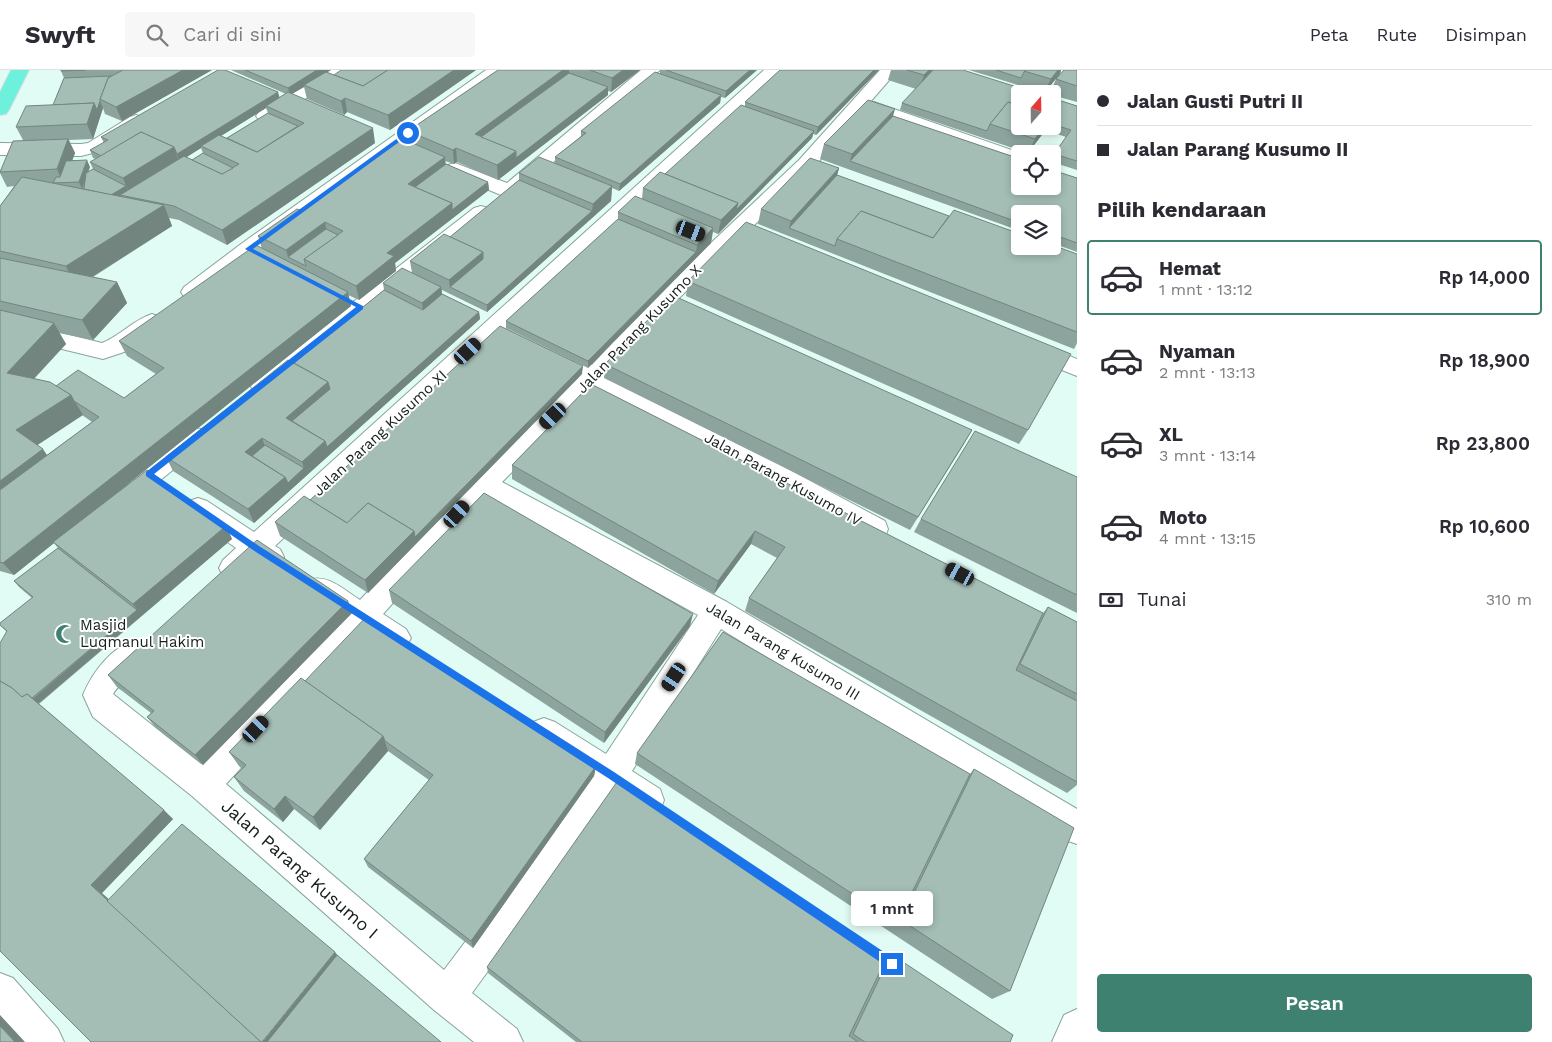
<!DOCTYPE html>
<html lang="id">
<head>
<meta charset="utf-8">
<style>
  body { margin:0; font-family:"Work Sans",sans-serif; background:#f7f7f7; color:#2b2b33; height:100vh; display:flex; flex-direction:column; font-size:19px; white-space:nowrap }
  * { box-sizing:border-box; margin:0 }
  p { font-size:16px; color:#7c7c81 }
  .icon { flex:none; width:28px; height:28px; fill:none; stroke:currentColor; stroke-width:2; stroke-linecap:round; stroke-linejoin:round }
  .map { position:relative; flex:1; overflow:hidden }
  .details { display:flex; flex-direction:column; background:#fff; width:475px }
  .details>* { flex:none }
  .guide { display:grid; align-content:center; height:110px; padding:0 20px; background:#fff }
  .needle { width:32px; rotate:20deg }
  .buttons { position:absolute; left:1011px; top:15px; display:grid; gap:10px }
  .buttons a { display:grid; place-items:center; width:50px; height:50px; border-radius:5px; background:#fff; box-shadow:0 2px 8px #0003; font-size:25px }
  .end { position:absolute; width:22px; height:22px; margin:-11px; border:6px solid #1a73e8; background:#fff; box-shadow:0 0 0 2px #fff }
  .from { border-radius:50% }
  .bubble { position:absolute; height:35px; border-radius:5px; background:#fff; box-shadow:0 2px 8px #0003; font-size:16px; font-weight:600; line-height:35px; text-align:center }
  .car { position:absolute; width:15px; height:30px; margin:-15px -8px; border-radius:6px; box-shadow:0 0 4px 1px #0007; background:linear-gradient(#222 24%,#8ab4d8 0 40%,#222 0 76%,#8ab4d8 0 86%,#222 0) }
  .guide b { display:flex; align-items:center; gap:18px; height:48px; font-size:19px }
  .guide b+b { border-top:1px solid #e1e1e2 }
  .guide i { width:12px; height:12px; background:#2b2b33 }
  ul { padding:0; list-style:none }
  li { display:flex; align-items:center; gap:15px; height:75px; margin:0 10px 8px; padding:0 10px; border:2px solid transparent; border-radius:5px }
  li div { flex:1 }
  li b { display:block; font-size:19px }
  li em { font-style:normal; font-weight:600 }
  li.on { border-color:#3f8171 }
  li>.icon { width:45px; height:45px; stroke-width:1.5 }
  h2 { padding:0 20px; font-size:22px; line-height:60px }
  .pay { display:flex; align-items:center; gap:12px; height:55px; padding:0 20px; font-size:19px }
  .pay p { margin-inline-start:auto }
  .primary-button { display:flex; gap:10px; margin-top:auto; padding:10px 20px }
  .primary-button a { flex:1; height:58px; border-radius:5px; background:#3f8171; color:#fff; font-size:20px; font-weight:600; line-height:58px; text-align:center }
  header { display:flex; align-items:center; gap:30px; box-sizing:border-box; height:70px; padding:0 25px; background:#fff; border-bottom:1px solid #e1e1e2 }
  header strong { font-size:24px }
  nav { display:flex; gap:28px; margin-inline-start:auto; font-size:18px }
  .search { width:350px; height:45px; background:#f7f7f7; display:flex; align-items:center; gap:12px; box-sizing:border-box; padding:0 18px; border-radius:5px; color:#7c7c81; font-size:19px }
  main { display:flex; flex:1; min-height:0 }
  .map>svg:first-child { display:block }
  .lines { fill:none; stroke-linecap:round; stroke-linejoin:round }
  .minor-casing { stroke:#8aa39c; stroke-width:2 }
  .major-casing { stroke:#dee0df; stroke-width:2 }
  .minor { fill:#fff; fill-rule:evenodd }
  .major { fill:#6ef1dc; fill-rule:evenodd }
  .wall { fill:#8da39d; fill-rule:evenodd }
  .shaded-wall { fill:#73857f }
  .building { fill:#a4beb6; stroke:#73857f }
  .route { fill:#1a73e8 }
  .labels { text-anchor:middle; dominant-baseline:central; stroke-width:4; stroke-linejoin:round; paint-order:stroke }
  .street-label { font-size:15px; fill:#151f1c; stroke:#fff }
  .poi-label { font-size:15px; fill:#151f1c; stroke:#fff; text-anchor:start }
  .near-street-label { font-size:18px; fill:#151f1c; stroke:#fff }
</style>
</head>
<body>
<header>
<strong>Swyft</strong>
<div class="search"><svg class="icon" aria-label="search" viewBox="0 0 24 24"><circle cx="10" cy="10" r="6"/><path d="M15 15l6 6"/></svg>Cari di sini</div>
<nav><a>Peta</a><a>Rute</a><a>Disimpan</a></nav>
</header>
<main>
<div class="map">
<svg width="1077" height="972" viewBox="0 0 1077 972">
  <rect width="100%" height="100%" fill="#e1fcf4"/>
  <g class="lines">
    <g class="minor-casing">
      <g id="minor">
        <path d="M327 0H348L345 4 271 50 265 51 259 50 256 46 259 42Z"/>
        <path d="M486 0H506L255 184 200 227 192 229 184 227 181 222 184 217 241 174Z"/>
        <path d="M641 0H660L523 118 517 120 515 125 508 127 501 125 448 103 445 99 448 95 455 93 507 113Z"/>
        <path d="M764 0H783L275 476 280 479 284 487 280 495 270 498 257 493C246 503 239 512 223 506L219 498 223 490 236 478 189 445 185 438 189 431 198 428 207 431 254 462Z"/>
        <path d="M880 0H898L871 31 1023 84H1020V95L863 41 813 98 676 231 610 304 885 451 888 459 885 467 875 470 865 467 597 318 502 412 727 532 1077 739V774L1065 770 721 559 632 701 660 719 664 730 660 741 648 746 636 741 615 727 472 923 517 959 523 972H474L434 940 192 726 93 647 83 625C93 601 111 578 136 569L146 573 151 582C142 600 123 608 113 624L201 694 342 548 308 526 304 518 308 510C327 503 344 520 360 530L475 407 578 308 571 304 567 298 571 292 579 290 592 295 660 221 799 90ZM487 428 698 545 606 684 555 652 544 648 533 652 528 662 533 672 588 709 444 900 226 714 365 563C380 573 389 583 406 577L411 568 406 559 383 544Z"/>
        <path d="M136 45 142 47 145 51 142 55 101 81 81 86 0 85V73L81 74 88 73 130 47Z"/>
        <path d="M481 136 488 138 491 142 488 146 270 321 262 324 254 321 250 315 254 309 474 138Z"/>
        <path d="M152 244 160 247 163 252 160 257 130 280 103 289 0 264V248L102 273C120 266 133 250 152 244Z"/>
        <path d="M1032 271 1077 289V306L1024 285 1020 279 1024 273Z"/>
        <path d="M196 358 205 360 208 367 205 374 132 433 123 436 114 433 110 426 114 419 187 360Z"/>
        <path d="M0 903 13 908 58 959 64 972H20L0 949Z"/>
        <path d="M1077 939V972H1052L1064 945Z"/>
      </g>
    </g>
    <g class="major-casing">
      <path id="major" d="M11 0H29L9 40 6 44 0 45V22Z"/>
    </g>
    <use href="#minor" class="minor"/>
    <use href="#major" class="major"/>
  </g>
  <g class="wall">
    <path d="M61 0H212L122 51 105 44 103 38 93 69 69 70 75 83 72 90 90 97 88 102 93 99 90 92 96 89 93 88 90 80 104 73 101 67 280 28 286 24 231 0H331L327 2 334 5 476 0 390 60 347 42 344 45 307 29 304 17 292 24 375 73 227 175 179 150 169 148 172 156 93 207 117 212 127 233 93 270 59 263 66 274 34 308 56 316 124 328 156 304 127 286 119 271 262 179 258 166 410 72 408 61 498 0H640L611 22 608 21V25L498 110 457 92 454 94 445 91 446 94 488 112 489 120 395 193 396 201 359 230 348 225 351 236 128 414 226 456 232 469 39 634 173 749 102 823 91 972 7 562 0 555 32 528 19 517 14 511 58 478 54 473 14 505 0 501V136L14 116 7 117 0 103V101L23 70 16 57 53 35 64 8 61 1ZM266 38 268 43 227 68 221 66ZM201 78 203 83 192 90 186 87ZM82 345 92 352 47 385 37 375Z"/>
    <path d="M660 0H757L725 28 721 27 720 33 619 121 612 118 611 131 487 242 442 220V224L479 242 480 249 254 453 173 401 166 387 294 293 384 220 383 213 412 203 410 191 450 167 519 110V103L555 93V87L581 66V61L660 4Z"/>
    <path d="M780 0H879L816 65 813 64 812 68 718 164 713 162 711 173 588 298 506 258V251L618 149V142L642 129 643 118 665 104 745 36V32Z"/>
    <path d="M891 0H963L1020 56H1052V28L1077 36V100L1052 92V87L1054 84 1066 67 1045 60 1028 83 900 40 902 33 916 19 888 10Z"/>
    <path d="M969 0H1061L1060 4 1044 23Z"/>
    <path d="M1077 0V32L1052 25V24H1050L1056 9Z"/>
    <path d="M893 46 1077 108V182L1052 173V144H1020V161L820 89 824 74Z"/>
    <path d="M839 98 837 105 949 146 1077 184V273L1074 279 758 154 761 139Z"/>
    <path d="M688 211 1028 360 1019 374 686 226Z"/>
    <path d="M605 294 972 360 910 460 604 308Z"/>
    <path d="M582 304 368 523 280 466 275 452 310 430Z"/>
    <path d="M591 314 1043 543 1048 537 1077 552V715L1067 723 745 541 749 528 777 488 751 474 714 524 512 409V395Z"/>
    <path d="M1077 407V543L914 462 921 449Z"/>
    <path d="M389 520 690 556 604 673 392 533Z"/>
    <path d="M348 531 352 543 203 695 156 658 147 647 151 643 117 617 108 605Z"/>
    <path d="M305 611 596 696 594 706 473 878 368 797 364 789 429 710 388 681 320 760 294 739 283 752 244 721 234 707 242 699 239 696 229 682Z"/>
    <path d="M637 683 970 704 974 699 1010 921 992 929 635 694Z"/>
    <path d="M891 884 1010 972H576L488 903 487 897 887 887Z"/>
  </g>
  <g class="shaded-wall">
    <path d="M183 0H212L122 51 116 37Z"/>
    <path d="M317 0H331L305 16 304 15V17L290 25 288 18Z"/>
    <path d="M454 0H476L390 60 388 45Z"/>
    <path d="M563 0H569V10L482 74 475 64Z"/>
    <path d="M623 0H640L611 22 612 8Z"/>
    <path d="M750 0H757L725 28 726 21Z"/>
    <path d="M874 0H879L816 65 818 57Z"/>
    <path d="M929 0H937L919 20 924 5Z"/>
    <path d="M1058 0H1061L1060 4 1044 23 1051 9Z"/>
    <path d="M608 17V25L498 110 497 95 516 81Z"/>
    <path d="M278 22 280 29 266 36V38L203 77 201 76V78L179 92 177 84Z"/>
    <path d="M721 25 720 33 619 121 620 114Z"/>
    <path d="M345 28 347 42 344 45 341 31Z"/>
    <path d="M100 31 103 38 93 69 87 54 94 33Z"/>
    <path d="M895 39 891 53 850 91 852 84Z"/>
    <path d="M1044 56H1047L1045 61 1028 83 1035 69Z"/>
    <path d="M373 58 375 73 227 175 222 160Z"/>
    <path d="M814 61 812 68 718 164 721 150 738 133Z"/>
    <path d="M68 69 75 83 64 113H63L57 99Z"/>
    <path d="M174 77 179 92 129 123 123 108Z"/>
    <path d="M456 78 457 92 454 94 453 80Z"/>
    <path d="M445 87 446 101 416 124 408 114Z"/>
    <path d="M87 90 90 97 82 119 79 112Z"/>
    <path d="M839 98 835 113 789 158 791 151Z"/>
    <path d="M488 112 489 120 395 193 396 201 359 230 356 216 387 183 452 133Z"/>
    <path d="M126 116 129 123 120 125 121 128 102 130Z"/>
    <path d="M612 116 611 131 487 242V235L592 141 593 134Z"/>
    <path d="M164 135 172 156 76 217 66 196Z"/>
    <path d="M325 152 328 167 288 187 286 180Z"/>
    <path d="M713 158 711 173 588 298V291L696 182 697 175Z"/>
    <path d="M483 182 484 196 450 217 451 225 449 210Z"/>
    <path d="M117 212 127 233 93 270 82 250Z"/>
    <path d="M441 217 443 231 424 247 422 233Z"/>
    <path d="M348 222 351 236 14 505 3 493Z"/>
    <path d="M479 242 480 249 254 453 248 439 285 407 304 398 302 392 325 371Z"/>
    <path d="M54 253 66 274 21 323 7 303Z"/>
    <path d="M583 296 582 304 368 523 365 510 414 461Z"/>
    <path d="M328 312 332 326 295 358 286 348Z"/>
    <path d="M71 325 83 345 30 380 16 360Z"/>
    <path d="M972 360 964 374 910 460 918 447Z"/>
    <path d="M262 368 267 382 254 393 245 382Z"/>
    <path d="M43 379 56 399 0 441V411Z"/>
    <path d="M226 456 232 469 33 638 28 633 137 540 133 534Z"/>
    <path d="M755 461 751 474 714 524 718 511Z"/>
    <path d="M348 531 352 543 203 695 195 685Z"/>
    <path d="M693 544 690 556 604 673 605 662Z"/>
    <path d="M383 666 388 681 320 760 313 747Z"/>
    <path d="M596 696 594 706 473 878 471 871Z"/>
    <path d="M285 726 294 739 283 752 274 739Z"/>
    <path d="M164 740 173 749 102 823 264 970 335 882 342 891 278 972H262L91 815Z"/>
    <path d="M0 945 25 972H15L0 956Z"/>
  </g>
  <g class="building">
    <path d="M61 0H86L61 1Z"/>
    <path d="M123 0H183L116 37 100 29 108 8Z"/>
    <path d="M218 0H225L278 22 177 84 174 77 141 62 101 86 90 80 108 70 101 67Z"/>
    <path d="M245 0H317L288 18Z"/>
    <path d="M341 0H388L363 16 334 5Z"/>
    <path d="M388 0H454L388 45 345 28 341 31 304 15 326 2 363 16Z"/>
    <path d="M498 0H563L475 64 516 81 497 95 456 78 453 80 408 61Z"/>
    <path d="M590 0H623L612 8Z"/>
    <path d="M666 0H750L726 21Z"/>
    <path d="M780 0H874L818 57 745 32Z"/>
    <path d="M907 0H929L924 5Z"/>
    <path d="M933 0H963L1039 24H1020V36L1008 32 990 54 987 61 902 33Z"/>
    <path d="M996 0H1025L1021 8Z"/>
    <path d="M1025 0H1058L1051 9 1024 1Z"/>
    <path d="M1064 0H1077V16L1056 9Z"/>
    <path d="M655 2 721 25 620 114 555 87 586 63 581 61Z"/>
    <path d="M569 3 608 17 516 88V81L481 67Z"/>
    <path d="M111 6 108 8 100 29V31L97 40 94 33 53 35 64 8Z"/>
    <path d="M288 22 373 58 222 160 174 136 120 125 184 86 222 104 239 94 201 76 219 65 257 82 304 53 266 36Z"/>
    <path d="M1052 28 1077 36V91L1054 84 1071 60 1052 54Z"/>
    <path d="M868 30 895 39 852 84 824 74Z"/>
    <path d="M1008 32 1020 36V56H1044L1035 69 990 54Z"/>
    <path d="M94 33 87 54 16 57 26 36Z"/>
    <path d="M741 35 814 61 736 140 738 133 665 104Z"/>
    <path d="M268 43 298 56 257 82 227 68Z"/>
    <path d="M893 46 1020 89V116H1052V100L1077 108V173L1052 164V144H1020V153L850 91Z"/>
    <path d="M141 62 174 77 123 108 90 92Z"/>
    <path d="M68 69 57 99 0 102 13 71Z"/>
    <path d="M403 69 445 87 408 114 452 133 387 183 394 186 356 216 304 189 343 161 325 152 286 180 258 166 297 139 300 140Z"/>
    <path d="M203 83 233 98 222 104 192 90Z"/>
    <path d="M539 87 612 116 593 134 519 103Z"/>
    <path d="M810 88 839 98 791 151 761 139Z"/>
    <path d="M87 90 79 112 53 113 56 107H60L66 91Z"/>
    <path d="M446 94 488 112 452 140V133L415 117Z"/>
    <path d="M93 99 126 116 111 125 84 119 86 103Z"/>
    <path d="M660 102 738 133 721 150 643 118Z"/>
    <path d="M837 105 949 146 933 168 861 141 837 169 835 176 789 158Z"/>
    <path d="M22 107 164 135 66 196 0 181V136Z"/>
    <path d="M519 110 592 141 487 235 450 217 483 189V182L450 167Z"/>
    <path d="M635 126 713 158 697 175 618 142Z"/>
    <path d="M954 140 1020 164V176H1052V175L1077 184V262L837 169 861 141 933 168Z"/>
    <path d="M618 149 696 182 588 291 506 251Z"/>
    <path d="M746 152 1071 284 1028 360 688 211Z"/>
    <path d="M326 159 338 165 304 189 306 196 288 187Z"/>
    <path d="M444 164 483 182 449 210 410 191Z"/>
    <path d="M256 175 348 222 3 493 0 492V420L99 347 74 331 71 325 56 316 78 300 124 328 164 298 119 271Z"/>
    <path d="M0 188 117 212 82 250 0 231Z"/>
    <path d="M402 198 441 217 422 233 383 213Z"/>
    <path d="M384 220 423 240 442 224 479 242 327 377 325 371 292 351 330 319 328 312 294 293Z"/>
    <path d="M672 225 972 360 918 447 605 294Z"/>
    <path d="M0 240 54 253 7 303 50 312 71 325 16 360 43 379 0 411Z"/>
    <path d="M500 256 583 296 415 467 414 461 368 433 347 453 310 430Z"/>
    <path d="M288 290 328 312 286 348 325 371 302 392 262 368 245 382 285 407 248 439 166 387Z"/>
    <path d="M591 314 1043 543 1016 600 1077 631V712L749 528 785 477 755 461 718 511 512 395Z"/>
    <path d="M975 361 1077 407V525L921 449Z"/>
    <path d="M265 375 304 398 288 413 285 407 252 386Z"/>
    <path d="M147 400 226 456 133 534 53 472Z"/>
    <path d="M484 423 693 544 605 662 389 520Z"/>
    <path d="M304 426 347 453 368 433 414 461 365 510 275 452Z"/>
    <path d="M257 470 348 531 195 685 147 647 154 641 108 605Z"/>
    <path d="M58 478 137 540 32 628 27 624 22 627 12 618 0 611V573L7 561 0 555V553L33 527 14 511Z"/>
    <path d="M1048 537 1077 552V624L1020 594Z"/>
    <path d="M367 546 596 696 471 871 364 789 433 705 385 671 383 666 305 611Z"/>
    <path d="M723 562 970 704 897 853 637 683Z"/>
    <path d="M301 608 383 666 313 747 285 726 274 739 234 707 246 695 229 682Z"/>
    <path d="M0 611 12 618 22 627 27 624 164 740 91 815 261 972H91L0 881Z"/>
    <path d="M974 699 1074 758 1010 921 901 850Z"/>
    <path d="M619 709 887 887 849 966 858 972H582L487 897Z"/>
    <path d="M182 754 335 882 262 972H261L107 831Z"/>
    <path d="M891 884 1013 965 1010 972H865L853 964Z"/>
    <path d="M337 885 441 972H267Z"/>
    <path d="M0 956 15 972H0Z"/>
  </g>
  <path class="route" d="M406 62 411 63 253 179 363 236V239L154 404 259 476 614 702 896 890 898 894 896 898 892 899 889 898 608 708 253 480 146 406V402L356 237 245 179Z"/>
  <defs>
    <g id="mosque-bare" transform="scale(1.5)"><path d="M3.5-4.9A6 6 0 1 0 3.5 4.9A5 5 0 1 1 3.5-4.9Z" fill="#3f8171" stroke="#fff" stroke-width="2.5" paint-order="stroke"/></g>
  </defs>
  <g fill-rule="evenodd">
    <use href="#mosque-bare" x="65" y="564"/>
  </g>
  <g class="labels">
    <g class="street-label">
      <text transform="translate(639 259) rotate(-46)">Jalan Parang Kusumo X</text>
      <text transform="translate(380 363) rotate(-43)">Jalan Parang Kusumo XI</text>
      <text transform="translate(783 409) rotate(29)">Jalan Parang Kusumo IV</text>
      <text transform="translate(783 581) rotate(31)">Jalan Parang Kusumo III</text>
    </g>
    <g class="poi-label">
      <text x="80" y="555">Masjid<tspan x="80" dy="17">Luqmanul Hakim</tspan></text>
    </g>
    <g class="near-street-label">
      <text transform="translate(300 799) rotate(41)">Jalan Parang Kusumo I</text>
    </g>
  </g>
</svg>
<div class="buttons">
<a><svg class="needle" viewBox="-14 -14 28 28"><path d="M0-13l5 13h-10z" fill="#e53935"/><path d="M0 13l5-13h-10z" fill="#7c7c81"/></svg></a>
<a><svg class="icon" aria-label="locate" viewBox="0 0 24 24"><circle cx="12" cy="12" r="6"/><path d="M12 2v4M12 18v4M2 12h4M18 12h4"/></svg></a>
<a><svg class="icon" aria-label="layers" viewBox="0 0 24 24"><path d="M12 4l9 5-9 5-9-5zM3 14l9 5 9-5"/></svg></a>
</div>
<i class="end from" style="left:408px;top:63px"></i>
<i class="end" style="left:892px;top:894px"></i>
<div class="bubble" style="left:851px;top:821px;width:82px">1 mnt</div>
<i class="car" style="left:691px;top:161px;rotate:111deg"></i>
<i class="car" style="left:468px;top:281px;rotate:47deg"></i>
<i class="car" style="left:553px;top:346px;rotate:226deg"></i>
<i class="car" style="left:457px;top:444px;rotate:42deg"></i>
<i class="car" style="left:960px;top:504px;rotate:298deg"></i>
<i class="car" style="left:674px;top:607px;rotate:213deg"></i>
<i class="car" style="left:256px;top:659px;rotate:43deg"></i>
</div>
<section class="details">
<div class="guide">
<b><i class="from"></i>Jalan Gusti Putri II</b>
<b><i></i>Jalan Parang Kusumo II</b>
</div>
<h2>Pilih kendaraan</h2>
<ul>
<li class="on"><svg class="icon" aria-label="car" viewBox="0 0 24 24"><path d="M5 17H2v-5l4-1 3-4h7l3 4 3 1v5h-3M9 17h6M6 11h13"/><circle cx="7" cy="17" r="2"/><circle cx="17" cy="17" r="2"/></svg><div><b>Hemat</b><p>1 mnt · 13:12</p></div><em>Rp 14,000</em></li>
<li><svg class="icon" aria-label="car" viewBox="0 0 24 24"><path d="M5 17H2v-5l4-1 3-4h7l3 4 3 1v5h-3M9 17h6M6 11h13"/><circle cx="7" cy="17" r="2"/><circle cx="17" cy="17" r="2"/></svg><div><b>Nyaman</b><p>2 mnt · 13:13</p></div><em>Rp 18,900</em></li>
<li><svg class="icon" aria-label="car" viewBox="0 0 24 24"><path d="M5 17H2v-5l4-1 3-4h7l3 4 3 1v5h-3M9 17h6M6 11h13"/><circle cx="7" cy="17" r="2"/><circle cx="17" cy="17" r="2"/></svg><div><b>XL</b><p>3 mnt · 13:14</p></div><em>Rp 23,800</em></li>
<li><svg class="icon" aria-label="car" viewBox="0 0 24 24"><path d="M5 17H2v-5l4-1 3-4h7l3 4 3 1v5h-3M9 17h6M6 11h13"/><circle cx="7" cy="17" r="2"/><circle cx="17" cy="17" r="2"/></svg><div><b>Moto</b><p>4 mnt · 13:15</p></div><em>Rp 10,600</em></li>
</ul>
<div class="pay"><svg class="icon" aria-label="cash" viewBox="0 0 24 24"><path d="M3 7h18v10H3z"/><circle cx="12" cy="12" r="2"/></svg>Tunai<p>310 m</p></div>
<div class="primary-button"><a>Pesan</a></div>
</section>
</main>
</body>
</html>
